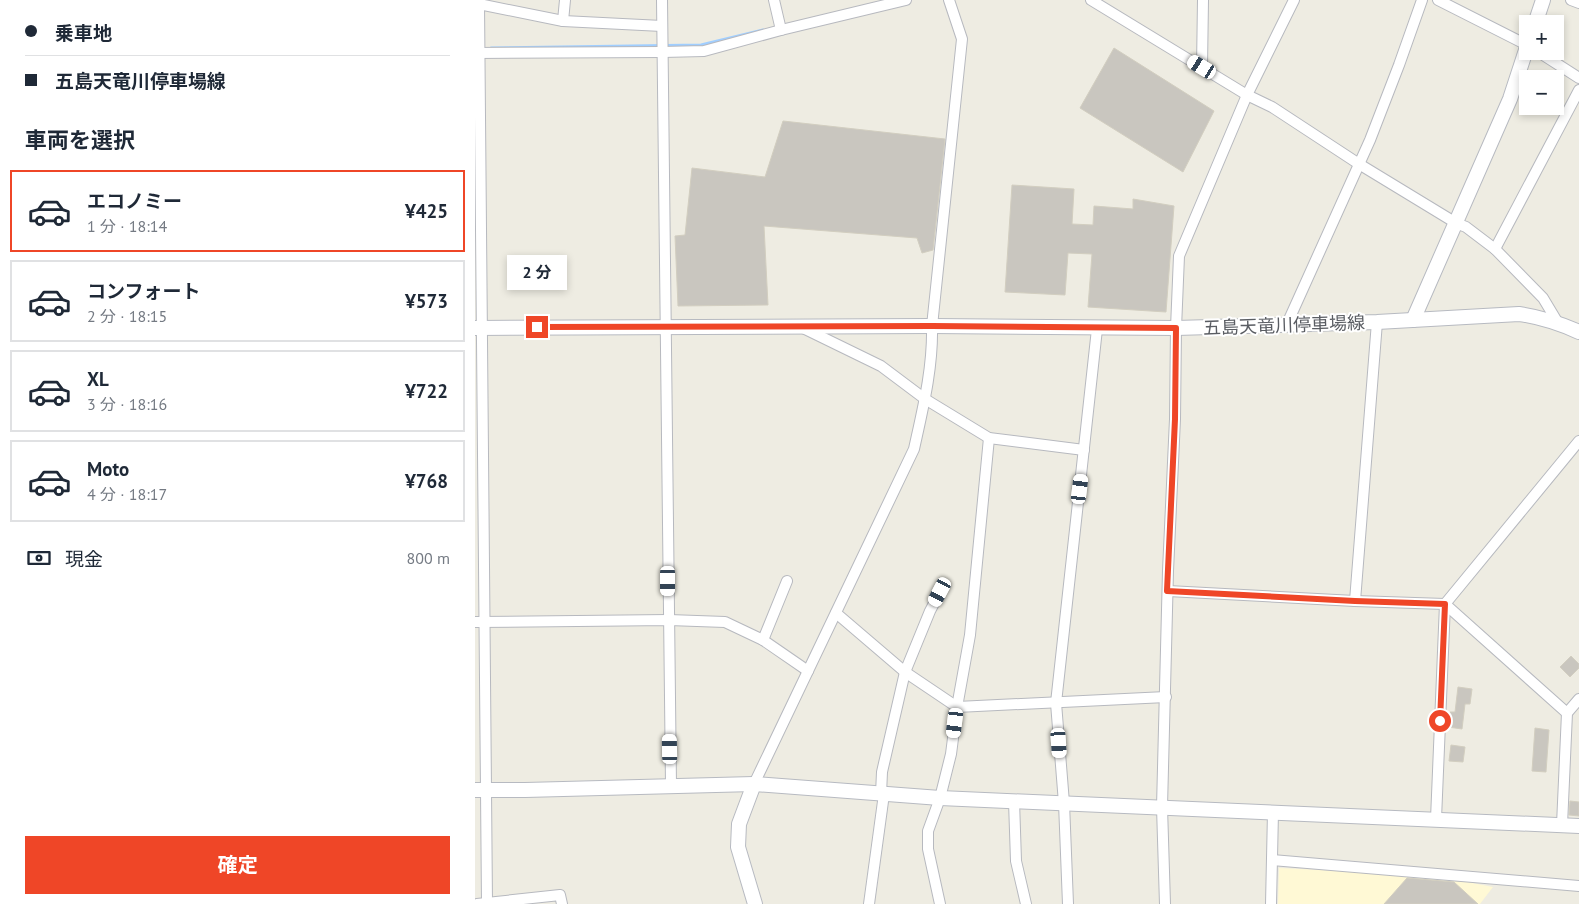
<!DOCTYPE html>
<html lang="ja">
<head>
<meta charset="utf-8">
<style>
  body { margin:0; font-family:"PT Sans","Noto Sans JP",sans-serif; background:#f6f6f7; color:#1f2937; height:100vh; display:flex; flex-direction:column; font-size:19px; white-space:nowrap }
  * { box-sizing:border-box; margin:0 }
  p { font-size:16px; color:#747a83 }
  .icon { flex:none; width:28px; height:28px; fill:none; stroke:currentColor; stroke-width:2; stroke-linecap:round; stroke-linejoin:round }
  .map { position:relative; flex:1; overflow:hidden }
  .details { display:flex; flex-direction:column; background:#fff; width:475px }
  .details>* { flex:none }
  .top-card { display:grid; align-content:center; height:110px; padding:0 25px; background:#fff }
  .controls { position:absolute; left:1044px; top:15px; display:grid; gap:10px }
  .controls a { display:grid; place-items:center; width:45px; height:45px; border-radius:0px; background:#fff; box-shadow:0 2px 8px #0003; font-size:25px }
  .end { position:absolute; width:22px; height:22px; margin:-11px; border:6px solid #ef4627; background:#fff; box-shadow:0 0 0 2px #fff }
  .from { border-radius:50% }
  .bubble { position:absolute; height:35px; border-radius:0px; background:#fff; box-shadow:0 2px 8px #0003; font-size:16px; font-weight:700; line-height:35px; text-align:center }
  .car { position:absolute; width:15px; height:30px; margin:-15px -8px; border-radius:6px; box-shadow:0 0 4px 1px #0007; background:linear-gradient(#fff 24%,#345 0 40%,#fff 0 76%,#345 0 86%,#fff 0) }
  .top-card b { display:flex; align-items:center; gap:18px; height:48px; font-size:19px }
  .top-card b+b { border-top:1px solid #e0e1e3 }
  .top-card i { width:12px; height:12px; background:#1f2937 }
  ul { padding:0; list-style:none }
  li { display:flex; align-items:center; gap:15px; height:82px; margin:0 10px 8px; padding:0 15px; border:2px solid #e0e1e3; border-radius:0px }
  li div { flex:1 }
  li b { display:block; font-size:19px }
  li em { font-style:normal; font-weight:700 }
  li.current { border-color:#ef4627 }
  li>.icon { width:45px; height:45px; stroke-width:1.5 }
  h2 { padding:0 25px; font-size:22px; line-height:60px }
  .pay { display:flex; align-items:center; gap:12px; height:55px; padding:0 25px; font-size:19px }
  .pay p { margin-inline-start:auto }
  .button { display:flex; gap:10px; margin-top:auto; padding:10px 25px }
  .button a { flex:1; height:58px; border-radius:0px; background:#ef4627; color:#fff; font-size:20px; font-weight:700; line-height:58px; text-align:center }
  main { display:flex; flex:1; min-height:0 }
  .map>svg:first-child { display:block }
  .commercial { fill:#fff9d5 }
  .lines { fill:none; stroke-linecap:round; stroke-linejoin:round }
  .stream { stroke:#a0ceff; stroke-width:3 }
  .building { fill:#c9c6bf; stroke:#d2cec0 }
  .street-casing { stroke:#b7b9bf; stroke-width:12 }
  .secondary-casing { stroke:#b7bac1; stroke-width:16 }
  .street { stroke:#fff; stroke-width:10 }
  .secondary { stroke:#fff; stroke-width:14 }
  .route { stroke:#ef4627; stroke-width:6 }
  .labels { text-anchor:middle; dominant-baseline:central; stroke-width:4; stroke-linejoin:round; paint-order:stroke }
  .street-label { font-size:18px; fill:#5a5d63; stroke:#fff }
</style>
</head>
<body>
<main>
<section class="details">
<div class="top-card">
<b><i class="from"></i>乗車地</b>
<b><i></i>五島天竜川停車場線</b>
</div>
<h2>車両を選択</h2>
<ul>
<li class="current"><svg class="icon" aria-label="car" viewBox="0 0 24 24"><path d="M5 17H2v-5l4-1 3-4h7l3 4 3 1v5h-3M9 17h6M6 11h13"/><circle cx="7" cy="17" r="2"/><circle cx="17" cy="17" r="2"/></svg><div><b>エコノミー</b><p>1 分 · 18:14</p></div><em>¥425</em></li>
<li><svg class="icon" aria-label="car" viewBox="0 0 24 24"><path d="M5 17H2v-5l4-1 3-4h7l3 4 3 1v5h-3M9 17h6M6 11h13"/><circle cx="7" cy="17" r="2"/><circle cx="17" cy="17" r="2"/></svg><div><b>コンフォート</b><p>2 分 · 18:15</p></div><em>¥573</em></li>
<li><svg class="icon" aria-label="car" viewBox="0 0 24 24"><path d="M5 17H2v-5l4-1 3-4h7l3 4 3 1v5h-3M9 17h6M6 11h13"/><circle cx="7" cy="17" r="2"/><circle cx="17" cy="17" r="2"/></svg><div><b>XL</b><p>3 分 · 18:16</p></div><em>¥722</em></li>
<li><svg class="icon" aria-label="car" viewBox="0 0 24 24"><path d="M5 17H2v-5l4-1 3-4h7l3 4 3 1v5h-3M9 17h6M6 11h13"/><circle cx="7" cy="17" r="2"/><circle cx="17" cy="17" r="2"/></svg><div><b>Moto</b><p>4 分 · 18:17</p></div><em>¥768</em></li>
</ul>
<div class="pay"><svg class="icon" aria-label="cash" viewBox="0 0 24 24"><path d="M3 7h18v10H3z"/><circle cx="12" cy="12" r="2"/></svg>現金<p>800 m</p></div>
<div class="button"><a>確定</a></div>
</section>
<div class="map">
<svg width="1104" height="904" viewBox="0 0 1104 904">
  <rect width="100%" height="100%" fill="#eeece2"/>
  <path class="commercial" d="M804 868 934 874 977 879 1018 887 1005 904H803Z"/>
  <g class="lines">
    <path class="stream" d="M16 48 226 45 288 30"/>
  </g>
  <g class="building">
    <path d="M639 48 739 111 708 172 605 108Z"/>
    <path d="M308 121 470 139 458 250 447 253 442 238 289 226 293 305 203 306 200 236 210 235 217 168 290 177Z"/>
    <path d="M537 185 599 189 597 224 618 225 619 206 658 209V199L699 206 691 312 613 307 617 254 593 253 590 295 530 292Z"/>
    <path d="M1096 656 1104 664V668L1095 677 1085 667Z"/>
    <path d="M983 687 997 689 995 704H990L987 729 973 727 975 712H980Z"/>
    <path d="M1060 728 1074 730 1071 772 1057 771Z"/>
    <path d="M976 745 990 747 988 762 974 761Z"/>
    <path d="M1095 801 1104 802V816L1094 815Z"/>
    <path d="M932 878 979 882 1003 904H909Z"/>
  </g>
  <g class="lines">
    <g class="street-casing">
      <g id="street">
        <path d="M187 0 196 785"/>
        <path d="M299 0 306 30"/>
        <path d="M616 0 772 95 797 107 884 164 981 223 991 227 1020 249 1068 298 1083 323"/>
        <path d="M963 0 1052 45"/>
        <path d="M1096 0 1104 3"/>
        <path d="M0 2 4 4 12 903"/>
        <path d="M4 4 88 21 187 26"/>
        <path d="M88 21 90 0"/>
        <path d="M1062 51 1104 78"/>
        <path d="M0 53 188 52 229 51 306 30 431 0"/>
        <path d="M727 67 728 0"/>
        <path d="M1020 249 1104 90"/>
        <path d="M812 324 895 140 924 65 947 0"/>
        <path d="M326 327 406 366 450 399 514 438 609 450"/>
        <path d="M693 591 880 601 970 604 1092 713"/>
        <path d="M880 601 902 322"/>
        <path d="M361 613 430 672 482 707 691 697"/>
        <path d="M0 622 194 620 250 622 288 640 333 671"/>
        <path d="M288 640 312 581"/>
        <path d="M279 784 439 449C448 408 458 368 457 326L487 39 474 0"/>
        <path d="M406 794 407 772 430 672 455 611 465 592"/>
        <path d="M539 801 541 861 551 904"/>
        <path d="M961 819 970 604 1104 441"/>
        <path d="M1087 825 1092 713 1104 699"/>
        <path d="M797 860 1104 886"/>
        <path d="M2 904 85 895 87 904"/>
        <path d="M394 904 409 794"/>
        <path d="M465 904 453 849V831L465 798 476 754 482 707 495 635 514 438"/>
        <path d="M593 904 589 803 581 703 622 329"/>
        <path d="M690 904 687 807 693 571 700 419 701 328 704 256 772 95 819 0"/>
        <path d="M796 904 798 812"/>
      </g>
    </g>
    <g class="secondary-casing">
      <g id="secondary">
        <path d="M1060 24 1068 0"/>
        <path d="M938 320 1035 99 1052 47"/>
        <path d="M0 328 457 326 701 328 902 322 1044 314C1066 317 1084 323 1104 332"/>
        <path d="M279 784 264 824 263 847 280 904"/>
        <path d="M0 790H50L279 784 465 798 1104 826"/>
      </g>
    </g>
    <use href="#street" class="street"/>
    <use href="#secondary" class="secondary"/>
  </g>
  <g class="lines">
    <path class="route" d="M62 327 457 326 701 328 700 419 692 591 880 601 970 604 965 721"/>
  </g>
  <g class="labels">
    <g class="street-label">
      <text transform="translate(809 325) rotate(-2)">五島天竜川停車場線</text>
    </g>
  </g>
</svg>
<div class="controls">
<a>+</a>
<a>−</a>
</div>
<i class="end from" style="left:965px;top:721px"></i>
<i class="end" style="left:62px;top:327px"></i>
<div class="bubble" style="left:32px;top:255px;width:60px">2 分</div>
<i class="car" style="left:727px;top:67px;rotate:301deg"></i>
<i class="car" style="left:605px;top:489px;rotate:7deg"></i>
<i class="car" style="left:193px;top:581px;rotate:180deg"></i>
<i class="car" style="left:465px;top:592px;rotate:208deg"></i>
<i class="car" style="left:480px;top:723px;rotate:187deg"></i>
<i class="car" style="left:584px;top:743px;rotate:176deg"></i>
<i class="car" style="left:195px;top:749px;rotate:359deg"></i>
</div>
</main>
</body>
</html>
